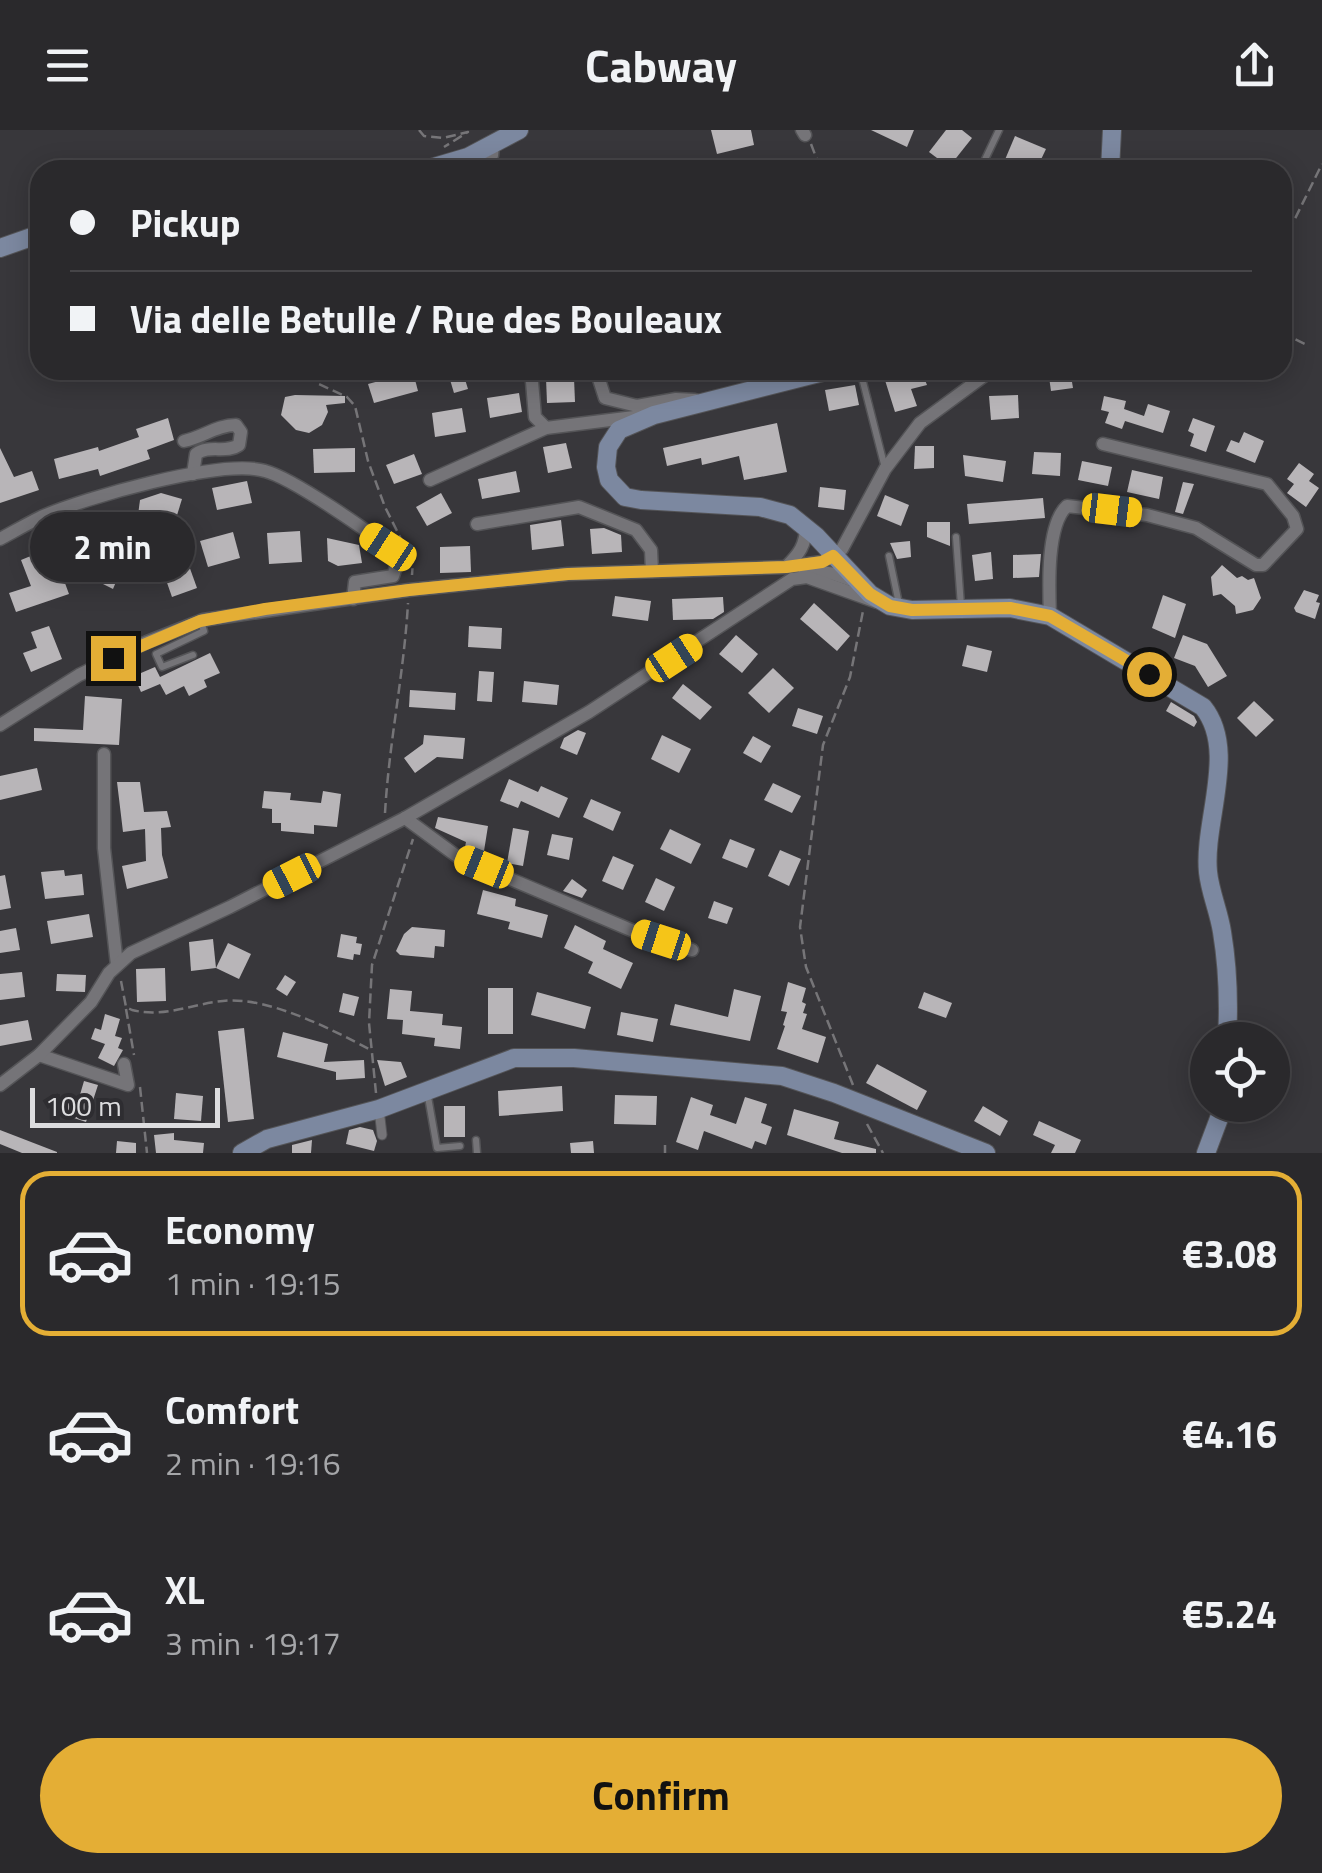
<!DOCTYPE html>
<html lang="en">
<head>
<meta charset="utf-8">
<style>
  body { margin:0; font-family:"Titillium Web",sans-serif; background:#323134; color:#f1f3f6; height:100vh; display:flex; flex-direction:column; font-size:38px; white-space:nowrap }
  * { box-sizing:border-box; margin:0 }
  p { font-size:32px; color:#a5a6a9 }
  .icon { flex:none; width:55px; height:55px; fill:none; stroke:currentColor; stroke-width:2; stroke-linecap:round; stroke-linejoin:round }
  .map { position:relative; height:1023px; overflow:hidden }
  .panel { display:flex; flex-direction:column; background:#2a292c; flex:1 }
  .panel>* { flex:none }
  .banner { position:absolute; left:30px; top:30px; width:1262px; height:220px; border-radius:30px; box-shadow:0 5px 25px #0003,0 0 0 2px #464548; display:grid; align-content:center; height:220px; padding:0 40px; background:#2a292c }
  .fabs { position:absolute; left:1190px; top:892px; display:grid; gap:20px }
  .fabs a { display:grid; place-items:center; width:100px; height:100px; border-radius:50%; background:#2a292c; box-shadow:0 5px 25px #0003,0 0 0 2px #464548; font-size:50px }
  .scale { position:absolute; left:30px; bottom:25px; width:190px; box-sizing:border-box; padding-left:10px; border:5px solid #dddddf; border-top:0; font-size:28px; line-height:35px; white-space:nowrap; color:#dddddf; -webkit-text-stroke:8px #2e2d31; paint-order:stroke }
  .end { position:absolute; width:45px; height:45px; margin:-22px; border:12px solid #e4ae35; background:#111; box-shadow:0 0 0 5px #111 }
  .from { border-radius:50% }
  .bubble { position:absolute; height:70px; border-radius:35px; background:#2a292c; box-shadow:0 5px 25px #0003,0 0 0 2px #464548; font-size:32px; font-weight:700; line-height:70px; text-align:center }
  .car { position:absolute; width:30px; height:60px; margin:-30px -15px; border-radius:12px; box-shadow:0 0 8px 2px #0007; background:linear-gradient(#f5c518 24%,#345 0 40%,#f5c518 0 76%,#345 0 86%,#f5c518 0) }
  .banner b { display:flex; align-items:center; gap:35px; height:95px; font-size:38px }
  .banner b+b { border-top:2px solid #464548 }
  .banner i { width:25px; height:25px; background:#f1f3f6 }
  ul { padding:18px 0 0; list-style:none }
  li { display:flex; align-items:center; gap:30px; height:165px; margin:0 20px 15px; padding:0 20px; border:5px solid transparent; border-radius:30px }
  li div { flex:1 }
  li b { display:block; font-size:38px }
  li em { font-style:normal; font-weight:700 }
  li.active { border-color:#e4ae35 }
  li>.icon { width:90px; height:90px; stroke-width:1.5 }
  .primary-button { display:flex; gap:20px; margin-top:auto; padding:20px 40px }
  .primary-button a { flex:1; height:115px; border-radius:60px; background:#e4ae35; color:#111; font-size:40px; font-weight:700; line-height:115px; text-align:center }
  header { display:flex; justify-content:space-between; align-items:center; height:130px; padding:0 40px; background:#2a292c; font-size:45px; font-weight:700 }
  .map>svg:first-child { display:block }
  .building { fill:#b8b5b8 }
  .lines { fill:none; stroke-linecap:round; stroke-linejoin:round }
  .service-casing { stroke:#545457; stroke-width:9 }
  .pedestrian-casing { stroke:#545457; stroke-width:11 }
  .minor-casing { stroke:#545457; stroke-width:15 }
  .secondary-casing { stroke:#545457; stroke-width:20 }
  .path { stroke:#767578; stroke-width:2.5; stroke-dasharray:10 5; stroke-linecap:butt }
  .service { stroke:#757478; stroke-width:6 }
  .pedestrian { stroke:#757478; stroke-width:9 }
  .minor { stroke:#757478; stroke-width:12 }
  .secondary { stroke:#7c88a0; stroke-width:18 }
  .route { stroke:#e4ae35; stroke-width:12 }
</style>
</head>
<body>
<header><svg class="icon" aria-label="menu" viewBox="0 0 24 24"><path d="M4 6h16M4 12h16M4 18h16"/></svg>Cabway<svg class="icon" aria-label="share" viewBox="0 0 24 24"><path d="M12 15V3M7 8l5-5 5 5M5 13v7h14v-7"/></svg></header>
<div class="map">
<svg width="1322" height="1023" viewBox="0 0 1322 1023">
  <rect width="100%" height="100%" fill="#38373b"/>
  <g class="building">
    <path d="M711 0H751L754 15 717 24Z"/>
    <path d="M871 0H914L907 17Z"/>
    <path d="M946 0H962L972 8 949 37 929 22Z"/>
    <path d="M1015 6 1046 19 1036 40H1021L1004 32Z"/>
    <path d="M457 240H462L468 259 454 263 448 243Z"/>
    <path d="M905 240H921L927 255 911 259 917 276 895 282 884 247Z"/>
    <path d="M1048 240H1070L1073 258 1051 261Z"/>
    <path d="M413 242 418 261 374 273 368 254Z"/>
    <path d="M546 248H574L575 272 547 273Z"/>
    <path d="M855 255 859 275 829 281 825 260Z"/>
    <path d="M519 263 522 282 490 288 487 268Z"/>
    <path d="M295 265 345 266V273L326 275 328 282 322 295 309 303 296 300 281 285 285 267Z"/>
    <path d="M1018 265 1019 288 991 290 989 266Z"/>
    <path d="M1104 266 1126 271 1124 279 1144 286 1148 274 1170 281 1163 303 1125 291 1122 299 1105 293 1109 282 1101 280Z"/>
    <path d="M462 278 466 302 435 307 432 283Z"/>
    <path d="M168 288 174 310 147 320 150 329 100 346 98 339 59 349 54 329 98 317 99 321 139 307 136 299Z"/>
    <path d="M1193 288 1215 296 1206 322 1190 316 1194 304 1188 301Z"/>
    <path d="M777 293 787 342 744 350 739 326 702 335 701 328 667 336 663 318Z"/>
    <path d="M1244 302 1264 311 1255 333 1226 321 1231 310 1239 313Z"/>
    <path d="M566 313 572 338 548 343 543 317Z"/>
    <path d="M915 316H934V338L914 339Z"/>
    <path d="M0 318 14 347 32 341 39 360 0 373Z"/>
    <path d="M355 318V342L314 343 313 319Z"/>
    <path d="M1034 322 1061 323 1060 346 1032 344Z"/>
    <path d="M414 324 422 344 394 354 386 335Z"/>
    <path d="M963 325 1006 331 1003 352 965 346Z"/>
    <path d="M1082 331 1112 337 1108 356 1078 350Z"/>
    <path d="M1299 333 1314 344 1309 351 1319 358 1306 377 1287 363 1294 354 1287 349Z"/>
    <path d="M1132 340 1163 347 1159 369 1127 362Z"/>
    <path d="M516 341 520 362 482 369 478 349Z"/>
    <path d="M247 351 252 373 217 380 212 358Z"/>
    <path d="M1183 352 1194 354 1183 384 1175 382Z"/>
    <path d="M820 357 846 360 844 380 818 377Z"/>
    <path d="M161 363 182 369 174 395 138 385 140 370Z"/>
    <path d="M441 363 452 383 427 396 416 377Z"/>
    <path d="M885 365 909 375 901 396 877 386Z"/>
    <path d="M1043 368 1045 388 969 394 967 374Z"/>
    <path d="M101 386 107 409 83 414 77 392Z"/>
    <path d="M561 390 564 416 532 420 530 395Z"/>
    <path d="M927 392H950V416L927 407Z"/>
    <path d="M604 398 621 405 622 422 592 424 590 399Z"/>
    <path d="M300 401 302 432 269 434 267 403Z"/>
    <path d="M233 402 240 428 208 437 200 411Z"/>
    <path d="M327 408 359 415 362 433 338 436 328 431Z"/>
    <path d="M910 411 911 427 897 429 890 413Z"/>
    <path d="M470 416 471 442 440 443V417Z"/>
    <path d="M183 419 197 458 172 467 158 427Z"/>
    <path d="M991 422 993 449 975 451 972 425Z"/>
    <path d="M38 423 49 450 62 445 69 464 16 482 9 463 31 456 21 430Z"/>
    <path d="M1041 424 1039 447 1013 448V425Z"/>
    <path d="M122 430 134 436 126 451 118 447 113 459 99 452 108 432 118 436Z"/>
    <path d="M1222 435 1237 448 1242 446 1248 450 1254 448 1261 468 1253 480 1236 484 1235 476 1221 464 1213 466 1211 447Z"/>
    <path d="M1304 460 1319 465 1316 472 1320 473 1315 489 1296 482 1294 478Z"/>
    <path d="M1163 465 1186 474 1175 508 1152 498Z"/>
    <path d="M615 466 651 471 648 491 612 486Z"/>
    <path d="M723 467 724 482 713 489 673 490 672 469Z"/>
    <path d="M814 473 850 506 837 521 800 489Z"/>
    <path d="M49 496 62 529 31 542 23 523 37 518 31 502Z"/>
    <path d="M469 496 502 498 501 519 468 517Z"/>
    <path d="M736 505 758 524 742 543 719 524Z"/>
    <path d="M1183 505 1207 514 1227 546 1208 557 1195 536 1174 528Z"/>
    <path d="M967 515 992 521 987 542 962 536Z"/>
    <path d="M210 523 220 543 204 550 207 557 189 566 184 556 166 565 160 554 141 562 134 546 155 537 160 547Z"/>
    <path d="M773 538 794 558 769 583 748 563Z"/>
    <path d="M479 541 494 542 492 572 477 571Z"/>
    <path d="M524 551 559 555 557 575 522 572Z"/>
    <path d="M683 554 712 577 700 590 672 568Z"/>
    <path d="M410 560 456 563 455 580 409 577Z"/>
    <path d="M85 566 122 569 119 615 34 611V598L83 600Z"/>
    <path d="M1254 571 1274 590 1256 607 1237 588Z"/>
    <path d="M1171 572 1194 586 1197 592 1194 597 1166 581Z"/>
    <path d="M798 578 823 586 817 604 792 596Z"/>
    <path d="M578 600 586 603 577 625 560 618 564 608Z"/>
    <path d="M424 605 465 608 463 629 437 627 415 643 404 628 423 614Z"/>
    <path d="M662 605 691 619 679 643 651 629Z"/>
    <path d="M753 606 771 616 761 633 743 623Z"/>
    <path d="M37 638 42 660 0 670V646Z"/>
    <path d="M509 649 538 662 541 656 568 668 559 688 521 671 518 678 500 671Z"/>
    <path d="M117 652H140L144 682 167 681 171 697 161 698 162 725 168 748 127 759 122 736 146 731 145 699 123 702Z"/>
    <path d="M773 653 801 666 792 683 764 670Z"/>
    <path d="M264 661 291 663 290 670 321 673 323 661 341 664 337 697 314 695V704L281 701V693H272V679L262 678Z"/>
    <path d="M591 669 621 682 613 701 583 687Z"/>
    <path d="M438 687 488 696 484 721 465 717 466 712 435 698Z"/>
    <path d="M513 698 529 701 523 736 507 733Z"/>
    <path d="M670 699 701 714 691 734 660 719Z"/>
    <path d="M552 704 573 708 569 730 547 725Z"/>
    <path d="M730 709 755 719 747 738 722 728Z"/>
    <path d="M780 720 801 729 789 756 768 746Z"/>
    <path d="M613 726 634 735 623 760 602 751Z"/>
    <path d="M64 740 65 746 82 744 84 765 45 769 41 742Z"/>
    <path d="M5 745 11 778 0 780V746Z"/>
    <path d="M656 748 675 757 664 781 645 772Z"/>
    <path d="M572 749 587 760 582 768 563 761Z"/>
    <path d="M483 760 516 769 515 776 548 785 542 808 508 799 510 792 477 784Z"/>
    <path d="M714 771 733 778 727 794 708 788Z"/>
    <path d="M89 784 93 807 51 814 47 791Z"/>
    <path d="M575 795 606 811 603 819 633 833 621 859 588 843 593 832 564 818Z"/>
    <path d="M412 797 445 800 444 817 435 816 434 828 400 825 396 821 404 804Z"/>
    <path d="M16 798 20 820 0 823V801Z"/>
    <path d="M341 804 357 807 356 813 362 814 360 825 354 824 353 830 337 827Z"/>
    <path d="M213 809 216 838 191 841 189 812Z"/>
    <path d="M228 813 251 824 239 849 216 838Z"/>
    <path d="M165 838 166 871 137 872 136 839Z"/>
    <path d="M22 842 25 867 0 870V844Z"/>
    <path d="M57 844 86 845 85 862 56 861Z"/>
    <path d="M285 845 296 852 287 866 276 859Z"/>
    <path d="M788 852 806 858 802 872 806 874 803 883 807 884 802 899 826 907 818 933 777 919 785 896 783 895 787 882 781 881Z"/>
    <rect x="488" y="858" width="25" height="46"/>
    <path d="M390 859 412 861 410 881 443 884 442 895 462 897 460 919 434 916 435 908 402 904 403 890 387 889Z"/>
    <path d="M734 859 761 866 750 911 670 895 675 874 728 887Z"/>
    <path d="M537 862 591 877 585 899 531 885Z"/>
    <path d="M924 862 952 873 946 888 918 878Z"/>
    <path d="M343 863 359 867 354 886 339 882Z"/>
    <path d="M621 882 658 889 653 912 617 905Z"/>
    <path d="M105 884 120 889 115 906 122 908 118 918 123 920 114 936 98 928 105 914 91 909 95 898 101 900Z"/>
    <path d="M28 890 32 910 0 916V895Z"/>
    <path d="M244 898 254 989 228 992 218 901Z"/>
    <path d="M283 902 328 914 324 932 364 930 365 948 336 950V942L277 927Z"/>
    <path d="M377 930 401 932 407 947 385 956Z"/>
    <path d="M877 934 927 961 917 980 866 953Z"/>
    <path d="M84 951 98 955 86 992 59 983 65 964 79 968Z"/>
    <path d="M562 956 563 981 499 986 498 961Z"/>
    <path d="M176 963 203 966 201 991 174 989Z"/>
    <path d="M615 965 657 966 656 995 614 994Z"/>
    <path d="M691 967 713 975 710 985 736 994 745 967 767 974 761 993 772 997 766 1015 755 1011 752 1019 704 1001 698 1020 676 1012Z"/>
    <rect x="444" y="976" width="21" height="31"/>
    <path d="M983 976 1008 991 1000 1006 974 991Z"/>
    <path d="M794 979 839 992 834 1009 876 1019V1023H842L787 1005Z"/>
    <path d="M1039 991 1081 1010 1075 1023H1051L1055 1015 1033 1005Z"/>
    <path d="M360 997 373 1000 377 1011 374 1021 346 1014 349 1000Z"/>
    <path d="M0 1000 57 1022V1023H22L0 1014Z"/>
    <path d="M174 1003V1010L204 1013 203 1023H156L154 1005Z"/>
    <path d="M312 1010 311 1023H292V1015Z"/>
    <path d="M117 1011 136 1013V1023H116Z"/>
    <path d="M593 1011 594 1023H571L570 1013Z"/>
  </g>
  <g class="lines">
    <g class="service-casing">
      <g id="service">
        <path d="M466 40 495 26 496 15"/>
        <path d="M980 40 999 0"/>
        <path d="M860 240 885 338"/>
        <path d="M956 407 961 476"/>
        <path d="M889 426 899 474"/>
        <path d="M193 525 162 537 156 524 204 501 201 492"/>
        <path d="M427 961 437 1018 460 1016"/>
        <path d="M476 1010 477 1023"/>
      </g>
    </g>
    <g class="pedestrian-casing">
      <path id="pedestrian" d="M379 979 382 1005"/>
    </g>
    <g class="minor-casing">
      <g id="minor">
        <path d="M802 0 805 5"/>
        <path d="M531 240 535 287 546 298"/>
        <path d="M596 240 605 268 637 276 676 269 695 270"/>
        <path d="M184 311C203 307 217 295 236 295L241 302 239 315C226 324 209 314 196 324L193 344"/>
        <path d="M430 350 546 298 642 286"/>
        <path d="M477 394 579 377 636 400 651 420 652 441"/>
        <path d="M0 409C13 402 27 394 41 387 84 368 222 328 265 341 292 348 372 403 395 423L398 431 393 446 355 452 353 469"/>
        <path d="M786 437C799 424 806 415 806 396"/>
        <path d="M804 439 834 444 857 452"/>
        <path d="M1050 486C1049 459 1046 395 1067 376L1147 385 1196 398 1256 435H1263L1297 399 1293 386 1267 354 1103 314"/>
        <path d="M0 595 79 545 147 512 203 490 409 460 568 444 786 437 822 432 842 419 885 339 920 293 992 240"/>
        <path d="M104 624V718L117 835"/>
        <path d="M405 688 458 727 631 800 692 820"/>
        <path d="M39 925 128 955 124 934"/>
        <path d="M0 955 39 925 91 872 109 843 131 823 230 777 405 688 589 582 792 449 807 447 877 472"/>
      </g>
    </g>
    <g class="secondary-casing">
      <g id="secondary">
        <path d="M424 40 468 27 519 0"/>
        <path d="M1110 40 1112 0"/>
        <path d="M0 118 40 104"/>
        <path d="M831 240 654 285 619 300 608 317 606 337 609 350 625 367 641 370 760 377 790 385 816 406 870 464 890 476 912 480 1010 478 1050 486 1203 577C1238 620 1203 691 1208 742 1210 762 1219 782 1222 802 1228 838 1229 874 1227 910"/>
        <path d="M242 1023 267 1009 379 979 514 928H574L782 946 834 963 986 1023"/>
        <path d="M1206 1023 1224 975"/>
      </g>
    </g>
    <g class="path">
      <path d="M419 0 424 6 443 8 468 2 444 17"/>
      <path d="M811 14 821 40"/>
      <path d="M1282 115 1322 34"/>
      <path d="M40 169 34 178 40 186"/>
      <path d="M1282 203 1305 214"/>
      <path d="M314 240 319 254 347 267 355 276 368 331 385 377 403 413"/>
      <path d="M410 424 413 430 412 445"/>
      <path d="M385 683C389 612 404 544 408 473"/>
      <path d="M121 851 126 877 132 880C165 888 191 874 223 871 267 866 331 899 369 919"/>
      <path d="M126 879 134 925"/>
      <path d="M853 955 806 837 800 797 823 615 850 547 863 481"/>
      <path d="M140 957 147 1023"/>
      <path d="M376 963 369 893 372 835 413 709"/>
      <path d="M867 994 883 1023"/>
      <path d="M665 1023V1015"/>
    </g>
    <use href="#service" class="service"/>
    <use href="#pedestrian" class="pedestrian"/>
    <use href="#minor" class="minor"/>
    <use href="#secondary" class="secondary"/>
  </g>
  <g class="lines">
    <path class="route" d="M113 528 200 491 265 479 409 460 568 444 786 437 822 432 833 426 870 464 890 476 912 480 1010 478 1050 486 1149 544"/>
  </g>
</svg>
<div class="fabs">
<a><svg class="icon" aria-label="locate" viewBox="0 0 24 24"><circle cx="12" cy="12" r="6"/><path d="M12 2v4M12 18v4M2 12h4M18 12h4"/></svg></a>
</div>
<div class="scale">100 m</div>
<i class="end from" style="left:1149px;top:544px"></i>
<i class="end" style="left:113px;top:528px"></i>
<div class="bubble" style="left:30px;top:382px;width:165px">2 min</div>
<i class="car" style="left:1112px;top:380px;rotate:97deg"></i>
<i class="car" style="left:388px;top:417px;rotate:303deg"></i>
<i class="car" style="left:674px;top:528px;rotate:57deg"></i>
<i class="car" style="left:484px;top:737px;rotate:292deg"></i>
<i class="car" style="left:292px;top:746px;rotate:243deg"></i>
<i class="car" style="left:661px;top:810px;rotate:288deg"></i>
<div class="banner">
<b><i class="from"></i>Pickup</b>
<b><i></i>Via delle Betulle / Rue des Bouleaux</b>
</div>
</div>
<section class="panel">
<ul>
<li class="active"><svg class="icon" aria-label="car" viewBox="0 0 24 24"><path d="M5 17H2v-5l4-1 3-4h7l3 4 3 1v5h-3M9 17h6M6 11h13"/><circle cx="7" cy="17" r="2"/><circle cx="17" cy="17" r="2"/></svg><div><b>Economy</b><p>1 min · 19:15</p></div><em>€3.08</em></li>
<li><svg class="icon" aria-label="car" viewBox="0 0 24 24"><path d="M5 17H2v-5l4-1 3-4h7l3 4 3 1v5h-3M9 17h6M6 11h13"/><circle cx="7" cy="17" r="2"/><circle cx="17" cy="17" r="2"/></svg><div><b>Comfort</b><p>2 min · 19:16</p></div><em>€4.16</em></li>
<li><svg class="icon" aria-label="car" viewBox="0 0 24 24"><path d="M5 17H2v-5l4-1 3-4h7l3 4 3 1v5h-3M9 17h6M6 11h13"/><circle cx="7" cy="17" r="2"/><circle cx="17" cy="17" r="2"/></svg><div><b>XL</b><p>3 min · 19:17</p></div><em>€5.24</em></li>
</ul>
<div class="primary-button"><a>Confirm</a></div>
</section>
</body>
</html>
